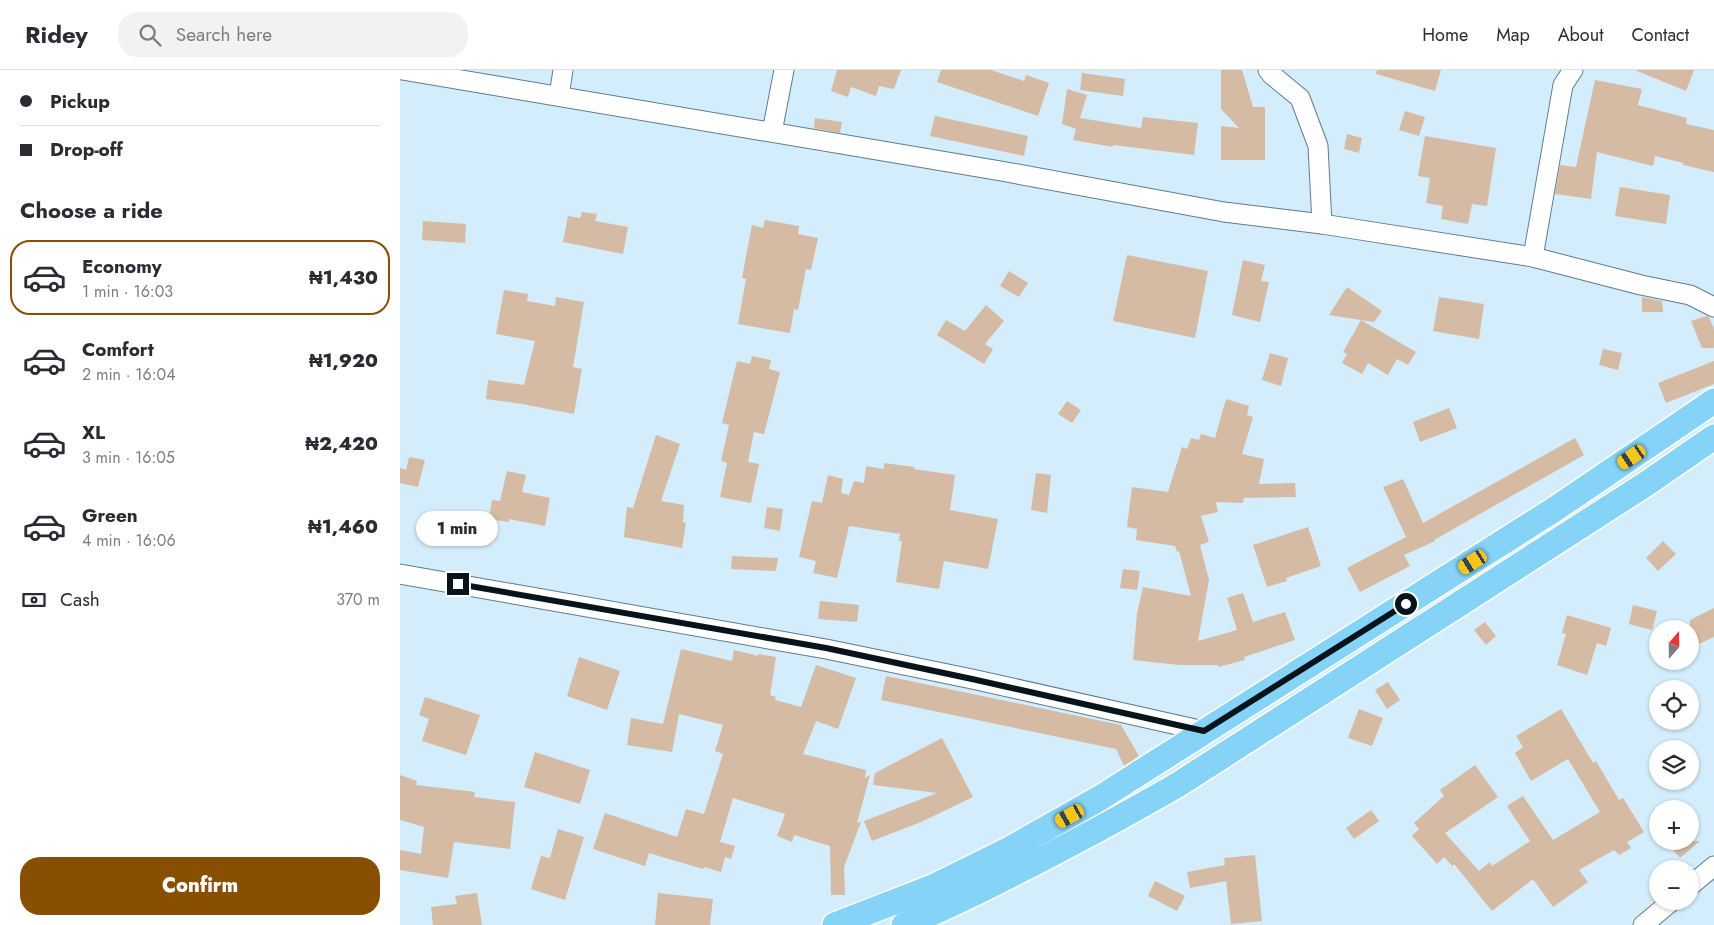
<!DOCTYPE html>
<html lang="en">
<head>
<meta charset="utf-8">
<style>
  body { margin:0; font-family:Jost,sans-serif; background:#f2f2f3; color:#2b2b33; height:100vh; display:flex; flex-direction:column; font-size:19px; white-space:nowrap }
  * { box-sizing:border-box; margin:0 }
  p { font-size:16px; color:#7c7c81 }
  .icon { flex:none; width:28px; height:28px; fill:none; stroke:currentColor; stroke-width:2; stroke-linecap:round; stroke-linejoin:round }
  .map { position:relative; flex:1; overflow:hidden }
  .side { display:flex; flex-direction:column; background:#fff; width:400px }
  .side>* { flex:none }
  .hud { display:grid; align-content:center; height:110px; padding:0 20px; background:#fff }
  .needle { width:32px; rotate:20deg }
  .controls { position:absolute; left:1249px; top:550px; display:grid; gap:10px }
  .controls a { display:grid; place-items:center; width:50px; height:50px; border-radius:50%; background:#fff; box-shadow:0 1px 4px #0004; font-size:25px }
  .end { position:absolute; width:22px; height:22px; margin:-11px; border:6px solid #08141b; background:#fff; box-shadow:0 0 0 2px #fff }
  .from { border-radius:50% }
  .bubble { position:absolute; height:35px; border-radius:18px; background:#fff; box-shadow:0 1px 4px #0004; font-size:16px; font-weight:800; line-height:35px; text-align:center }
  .car { position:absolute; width:15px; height:30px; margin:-15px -8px; border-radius:6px; box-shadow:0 0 4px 1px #0007; background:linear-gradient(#f5c518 24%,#345 0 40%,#f5c518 0 76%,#345 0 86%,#f5c518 0) }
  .hud b { display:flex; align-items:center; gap:18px; height:48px; font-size:19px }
  .hud b+b { border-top:1px solid #e1e1e2 }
  .hud i { width:12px; height:12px; background:#2b2b33 }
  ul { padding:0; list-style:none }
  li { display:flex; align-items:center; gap:15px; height:75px; margin:0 10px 8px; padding:0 10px; border:2px solid transparent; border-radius:20px }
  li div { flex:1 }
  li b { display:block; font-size:19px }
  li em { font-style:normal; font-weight:800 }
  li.selected { border-color:#884f02 }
  li>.icon { width:45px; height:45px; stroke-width:1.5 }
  h2 { padding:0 20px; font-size:22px; line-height:60px }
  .pay { display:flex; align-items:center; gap:12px; height:55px; padding:0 20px; font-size:19px }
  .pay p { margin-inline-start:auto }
  .button { display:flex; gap:10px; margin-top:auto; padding:10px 20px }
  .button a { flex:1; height:58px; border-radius:20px; background:#884f02; color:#fff; font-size:20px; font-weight:800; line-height:58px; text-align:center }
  header { display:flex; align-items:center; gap:30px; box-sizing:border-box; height:70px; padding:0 25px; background:#fff; border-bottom:1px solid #e1e1e2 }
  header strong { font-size:24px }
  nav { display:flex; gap:28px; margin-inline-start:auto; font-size:18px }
  .search { width:350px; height:45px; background:#f2f2f3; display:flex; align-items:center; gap:12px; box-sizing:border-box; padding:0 18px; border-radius:20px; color:#7c7c81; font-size:19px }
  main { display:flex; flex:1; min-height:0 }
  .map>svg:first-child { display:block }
  .building { fill:#d5bba4 }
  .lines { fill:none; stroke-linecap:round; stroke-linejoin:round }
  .minor-casing { stroke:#5f7c8e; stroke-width:21 }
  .major-casing { stroke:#fff; stroke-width:28 }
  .minor { stroke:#fff; stroke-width:19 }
  .major { stroke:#86d3f8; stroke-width:25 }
  .route { stroke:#08141b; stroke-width:6 }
</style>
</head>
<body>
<header>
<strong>Ridey</strong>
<div class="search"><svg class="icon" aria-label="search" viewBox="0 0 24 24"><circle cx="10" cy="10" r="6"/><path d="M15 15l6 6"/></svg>Search here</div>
<nav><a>Home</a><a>Map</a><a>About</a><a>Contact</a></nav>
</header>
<main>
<section class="side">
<div class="hud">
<b><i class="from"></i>Pickup</b>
<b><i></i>Drop-off</b>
</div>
<h2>Choose a ride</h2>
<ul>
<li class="selected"><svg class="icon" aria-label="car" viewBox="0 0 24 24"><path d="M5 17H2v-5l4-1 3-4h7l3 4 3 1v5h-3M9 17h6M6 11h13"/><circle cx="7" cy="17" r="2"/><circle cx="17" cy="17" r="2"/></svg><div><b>Economy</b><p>1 min · 16:03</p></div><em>₦1,430</em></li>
<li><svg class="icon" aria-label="car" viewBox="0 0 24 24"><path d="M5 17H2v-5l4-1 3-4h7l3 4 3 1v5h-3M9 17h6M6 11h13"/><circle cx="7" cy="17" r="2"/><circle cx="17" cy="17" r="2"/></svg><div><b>Comfort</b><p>2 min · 16:04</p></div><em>₦1,920</em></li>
<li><svg class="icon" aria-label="car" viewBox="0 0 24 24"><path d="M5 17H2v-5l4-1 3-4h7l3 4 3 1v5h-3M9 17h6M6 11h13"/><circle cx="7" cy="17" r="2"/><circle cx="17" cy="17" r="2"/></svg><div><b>XL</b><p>3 min · 16:05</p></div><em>₦2,420</em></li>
<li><svg class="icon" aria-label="car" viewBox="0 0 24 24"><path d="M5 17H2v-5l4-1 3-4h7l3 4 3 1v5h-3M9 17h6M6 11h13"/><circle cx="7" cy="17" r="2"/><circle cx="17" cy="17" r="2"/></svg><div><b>Green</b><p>4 min · 16:06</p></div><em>₦1,460</em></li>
</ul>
<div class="pay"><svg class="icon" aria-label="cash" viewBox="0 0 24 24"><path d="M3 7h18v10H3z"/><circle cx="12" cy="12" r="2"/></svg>Cash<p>370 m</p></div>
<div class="button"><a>Confirm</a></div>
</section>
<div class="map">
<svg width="1314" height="855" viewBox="0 0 1314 855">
  <rect width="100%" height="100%" fill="#d3edfc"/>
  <g class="building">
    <path d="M437 0H501L494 19 479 16 476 26 451 17 448 27 431 21Z"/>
    <path d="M541 0H591L624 11 626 5 649 13 638 46 537 12Z"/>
    <path d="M821 0H842L853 37H865V90H821V56L839 58 821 39Z"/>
    <path d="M977 0H1041L1035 21 976 4Z"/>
    <path d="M1235 0H1294L1286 21Z"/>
    <path d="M682 3 725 9 723 26 680 20Z"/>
    <path d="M1195 10 1242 19 1238 35 1287 48 1286 54 1314 60V102L1283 95V93L1255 86 1253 96 1197 82 1191 129 1155 124 1160 95 1176 97Z"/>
    <path d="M667 19 687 25 680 48 741 58 743 47 798 53 794 85 713 75V77L673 70 677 55 676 59 662 54Z"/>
    <path d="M1005 41 1025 47 1019 66 999 60Z"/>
    <path d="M535 46 628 66 624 86 530 66Z"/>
    <path d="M415 48 442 52 440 63 414 58Z"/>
    <path d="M947 64 962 68 959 83 944 79Z"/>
    <path d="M1025 66 1096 78 1087 136 1072 134 1068 154 1041 149 1043 136 1026 133 1030 108 1018 106Z"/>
    <path d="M1220 117 1270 125 1266 154 1215 146Z"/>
    <path d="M182 142 197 144 195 151 228 157 223 184 163 172 168 146 180 148Z"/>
    <path d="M365 150 399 156 398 164 418 168 411 200 406 199 398 240 394 239 390 263 338 254 346 209 342 208 352 155 363 158Z"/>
    <path d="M23 151 66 154 65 173 22 170Z"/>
    <path d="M727 185 808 201 795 268 713 251Z"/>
    <path d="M843 190 865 195 861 211 869 212 860 252 832 245Z"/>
    <path d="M609 201 628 213 619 227 600 216Z"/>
    <path d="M947 217 982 241 974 252 961 250 1016 282 1008 295 997 289 988 305 968 293 962 304 942 293 947 284 943 282 961 250 929 245Z"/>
    <path d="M104 220 128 224 127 231 155 236 156 227 184 232 173 297 182 299 174 344 122 334 86 329 88 310 124 315 135 271 96 264Z"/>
    <path d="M1039 227 1084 234 1079 269 1033 261Z"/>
    <path d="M1242 227 1262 231 1263 242H1242Z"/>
    <path d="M586 235 604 251 585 274 593 279 584 294 537 265 546 250 565 261Z"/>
    <path d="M1306 246 1309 247 1314 259V278H1302L1291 251Z"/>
    <path d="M1203 279 1222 283 1218 300 1199 295Z"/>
    <path d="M870 283 888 288 881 316 862 310Z"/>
    <path d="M352 286 371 290 369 299 380 302 364 364 354 362 348 392 359 394 351 433 320 427 327 393 321 391 329 355 322 353 337 291 350 294Z"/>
    <path d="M1314 291V314L1266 333 1258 313Z"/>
    <path d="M826 329 849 336 847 345 853 347 842 384 864 389 859 414 895 413 896 427 844 428 843 433 816 432 818 442 801 446 809 472 800 475 809 510 798 571 837 560 827 528 843 523 853 552 885 542 895 570 844 587 845 590 818 597V595H779L733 590 737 544 743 517 791 526 779 481 777 482 775 476 736 470 737 459 727 457 732 417 768 422 782 377 787 379 791 368 799 370 801 364 815 368Z"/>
    <path d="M667 331 681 340 672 353 658 344Z"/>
    <path d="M1049 338 1057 358 1020 372 1013 352Z"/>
    <path d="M256 365 280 374 261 431 284 435 283 452 286 453 282 478 224 467 227 437 233 438Z"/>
    <path d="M1175 368 1184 385 1034 470 1035 471 1004 485 1010 496 960 522 947 498 1006 467 983 417 1003 409 1023 453Z"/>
    <path d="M9 387 25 390 18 417 0 413V398L6 400Z"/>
    <path d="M484 393 514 397V399L555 405 550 440 598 449 588 499 544 491 539 519 496 512 502 471H499L500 464 449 456 437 508 413 503 416 491 399 487 412 431 422 433 428 405 443 409 441 423 449 425 454 411 464 413 466 396 484 399Z"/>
    <path d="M107 401 126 405 122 422 150 428 145 456 109 449V452L89 449 92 430 100 431Z"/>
    <path d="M636 403 651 405 647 443 631 440Z"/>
    <path d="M367 437 383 439 380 461 364 458Z"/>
    <path d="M908 457 921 496 886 508 887 511 867 517 853 475Z"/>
    <path d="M1263 471 1276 484 1258 501 1246 488Z"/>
    <path d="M332 486 378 488 376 501 331 499Z"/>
    <path d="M723 499 740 501 737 520 720 518Z"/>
    <path d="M420 531 459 535 457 552 418 549Z"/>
    <path d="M1233 535 1257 541 1252 560 1229 554Z"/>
    <path d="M1314 538V567L1290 578V550Z"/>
    <path d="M1167 545 1211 558 1206 576 1197 573 1187 605 1157 595 1166 564 1162 563Z"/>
    <path d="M1085 552 1096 566 1086 575 1074 560Z"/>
    <path d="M281 579 332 591 334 580 358 586V584L376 587 370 625 376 627 375 630 401 637 416 595 456 608 438 659 416 651 403 684 466 700 465 708 470 705 457 753 461 752 444 797 445 825H431L430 776 394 765 392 772 377 766 385 744 333 728 320 772 335 776 331 789 325 787 321 802 304 797 303 799 249 783 245 796 193 779 205 743 277 767 286 739 304 744 323 684 315 681 323 655 279 644 272 682 227 675 231 648 263 654Z"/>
    <path d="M179 587 220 601 207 640 167 626Z"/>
    <path d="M486 606 721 655 739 686 724 696 716 679 481 630Z"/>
    <path d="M988 612 1000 630 987 639 975 620Z"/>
    <path d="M25 627 80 645 66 685 22 671 29 649 19 645Z"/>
    <path d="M959 639 983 648 972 676 948 668Z"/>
    <path d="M1161 639 1193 693 1196 691 1219 730 1223 728 1244 762 1227 772 1231 778 1219 785 1214 780 1179 800 1188 812 1153 837 1133 809 1092 841 1054 794 1052 796 1044 787 1037 794 1012 766 1019 759 1014 753 1044 726 1040 720 1075 695 1098 727 1045 763 1079 801 1090 792 1092 796 1130 771 1107 736 1123 726 1153 770 1200 742 1168 689 1131 711 1115 683 1123 677 1116 666Z"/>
    <path d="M542 668 573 727 521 752 472 771 464 751 537 723 473 715 475 703Z"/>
    <path d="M135 682 190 700 180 734 124 717Z"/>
    <path d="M0 705 17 711 16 715 75 722 74 727 115 732 110 779 54 772 48 808 0 800V780L21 784 24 757 0 750Z"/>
    <path d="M971 740 979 751 954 769 946 758Z"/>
    <path d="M158 759 184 767 165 830 131 819 141 786 150 788Z"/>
    <path d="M1266 771H1300L1280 788Z"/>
    <path d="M855 785 862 851 831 854 826 811 790 818 787 802 825 795 824 788Z"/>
    <path d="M755 811 785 826 777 841 748 826Z"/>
    <path d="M77 823 82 855H33L31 837 57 834 55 826Z"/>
    <path d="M258 823 313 829 310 855H255Z"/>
  </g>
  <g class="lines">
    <g class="minor-casing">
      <g id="minor">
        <path d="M2 0 601 101 824 142 922 154 1133 187 1241 215 1290 225 1314 237"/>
        <path d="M868 0 872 5 900 28 918 76 922 154"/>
        <path d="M159 26 163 0"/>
        <path d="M372 62 384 0"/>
        <path d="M1133 187 1163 15 1173 0"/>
        <path d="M0 504 426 579 572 609 804 661"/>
        <path d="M1290 816 1314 796"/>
        <path d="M1243 855 1272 831"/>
      </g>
    </g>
    <g class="major-casing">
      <g id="major">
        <path d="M435 855 533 817 608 780 700 728 1155 439 1314 331"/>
        <path d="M504 855C541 840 576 823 611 805 668 776 724 746 779 714L1246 414 1314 367"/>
      </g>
    </g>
    <use href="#minor" class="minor"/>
    <use href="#major" class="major"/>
  </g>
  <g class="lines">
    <path class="route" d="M58 514 426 578 572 609 804 661 1006 534"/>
  </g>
</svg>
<div class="controls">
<a><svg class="needle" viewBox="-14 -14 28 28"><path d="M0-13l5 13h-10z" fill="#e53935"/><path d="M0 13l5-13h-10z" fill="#7c7c81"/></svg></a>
<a><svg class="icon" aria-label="locate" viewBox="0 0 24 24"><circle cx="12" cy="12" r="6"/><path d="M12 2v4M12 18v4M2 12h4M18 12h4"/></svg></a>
<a><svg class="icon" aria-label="layers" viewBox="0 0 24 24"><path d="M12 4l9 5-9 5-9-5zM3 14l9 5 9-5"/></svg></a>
<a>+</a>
<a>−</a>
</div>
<i class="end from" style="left:1006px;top:534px"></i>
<i class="end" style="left:58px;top:514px"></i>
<div class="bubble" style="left:16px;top:441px;width:82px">1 min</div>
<i class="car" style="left:1232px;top:387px;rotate:236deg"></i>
<i class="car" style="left:1073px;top:492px;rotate:237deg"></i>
<i class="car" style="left:670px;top:746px;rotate:241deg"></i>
</div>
</main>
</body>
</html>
